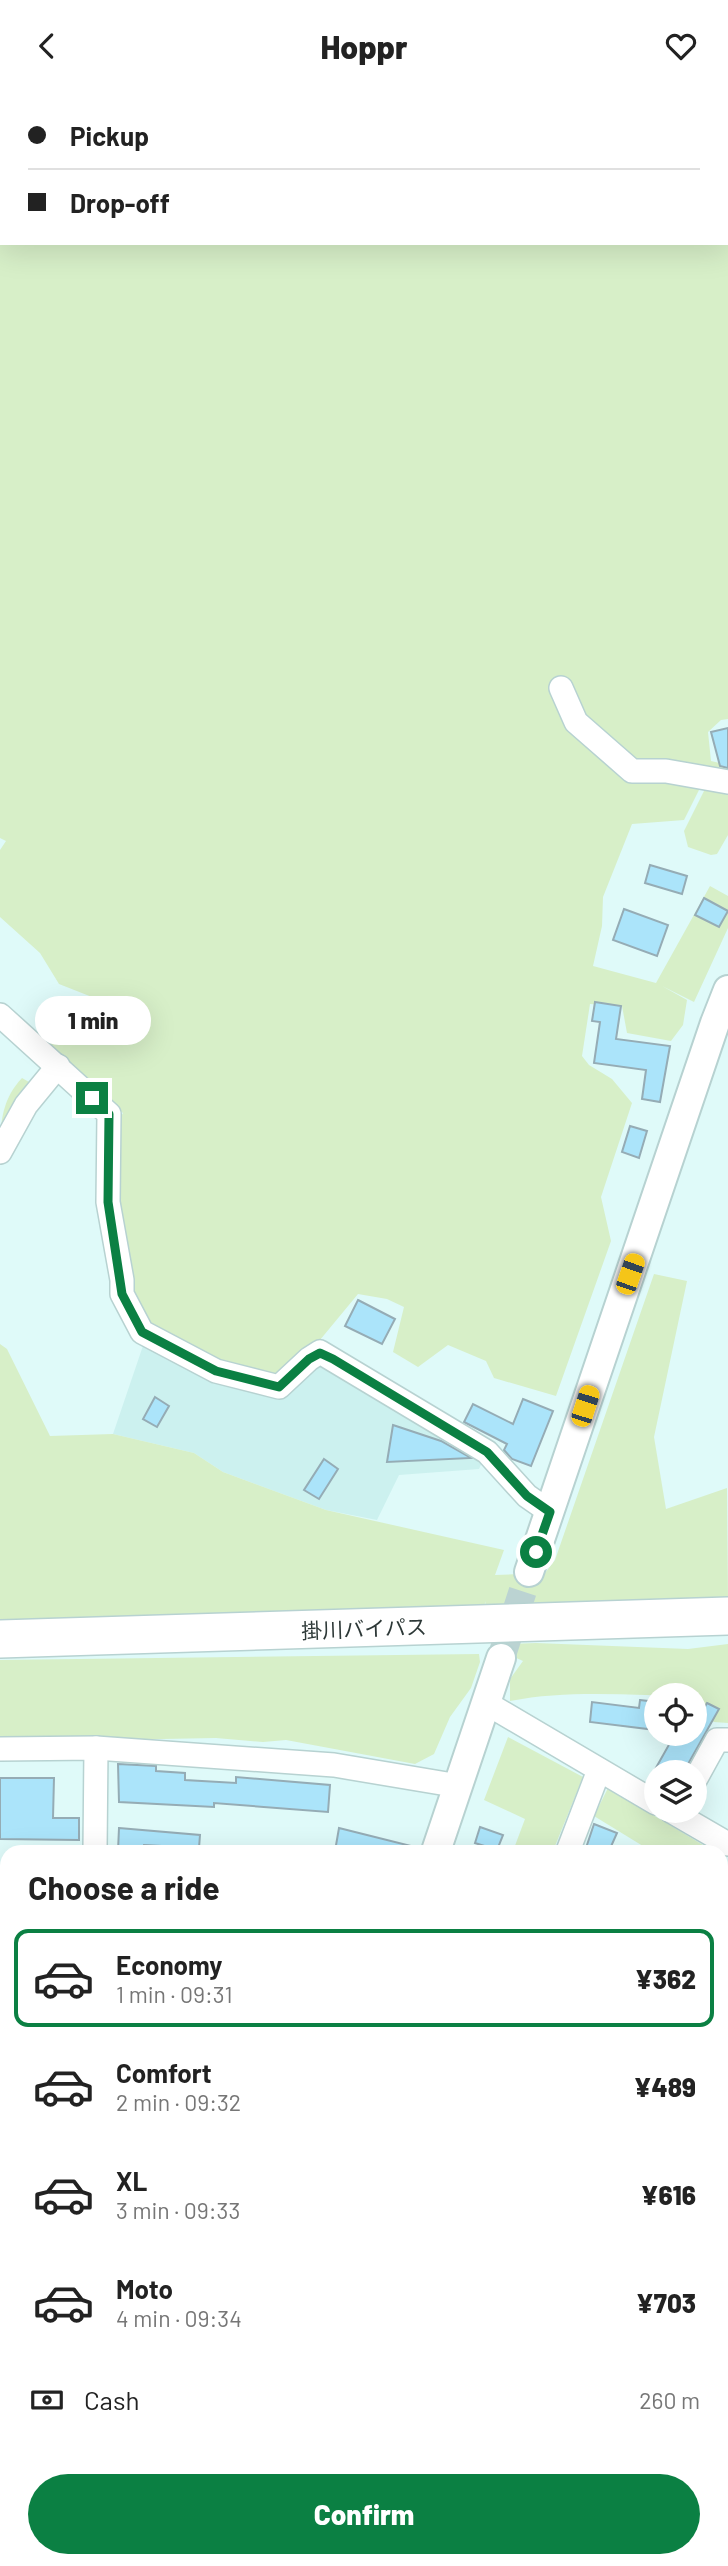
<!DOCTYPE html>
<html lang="en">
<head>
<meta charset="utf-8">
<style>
  body { margin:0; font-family:Barlow,"Noto Sans JP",sans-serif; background:#f6f6f6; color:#222; height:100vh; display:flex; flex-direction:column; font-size:26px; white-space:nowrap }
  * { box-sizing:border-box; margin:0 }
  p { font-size:23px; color:#767676 }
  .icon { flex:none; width:38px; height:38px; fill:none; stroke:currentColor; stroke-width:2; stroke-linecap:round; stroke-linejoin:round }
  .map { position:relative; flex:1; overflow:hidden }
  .sheet { position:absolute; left:0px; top:1754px; width:728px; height:723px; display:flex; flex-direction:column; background:#fff; border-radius:21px 21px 0 0; box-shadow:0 7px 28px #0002 }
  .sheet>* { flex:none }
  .top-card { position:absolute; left:0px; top:0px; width:728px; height:154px; box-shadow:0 7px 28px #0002; display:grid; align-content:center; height:154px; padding:0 28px; background:#fff }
  .tools { position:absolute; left:644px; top:1592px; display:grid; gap:14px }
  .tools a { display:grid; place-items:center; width:63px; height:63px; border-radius:50%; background:#fff; box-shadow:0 7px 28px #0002; font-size:35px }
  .end { position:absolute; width:32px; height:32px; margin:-16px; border:9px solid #0b8043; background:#fff; box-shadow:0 0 0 4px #fff }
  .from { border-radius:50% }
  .bubble { position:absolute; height:49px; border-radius:24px; background:#fff; box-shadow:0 7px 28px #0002; font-size:23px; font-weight:800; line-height:49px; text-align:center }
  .car { position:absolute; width:21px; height:42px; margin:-21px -10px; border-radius:9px; box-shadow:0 0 5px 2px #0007; background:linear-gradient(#f5c518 24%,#345 0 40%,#f5c518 0 76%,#345 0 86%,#f5c518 0) }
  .top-card b { display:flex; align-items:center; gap:24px; height:66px; font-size:26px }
  .top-card b+b { border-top:2px solid #e0e0e0 }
  .top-card i { width:18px; height:18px; background:#222 }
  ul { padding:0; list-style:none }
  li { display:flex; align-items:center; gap:21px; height:98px; margin:0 14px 10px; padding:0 14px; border:4px solid transparent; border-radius:14px }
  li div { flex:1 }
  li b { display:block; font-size:26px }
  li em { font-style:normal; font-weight:800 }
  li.current { border-color:#0b8043 }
  li>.icon { width:63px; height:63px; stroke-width:1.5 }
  h2 { padding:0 28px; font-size:32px; line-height:84px }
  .pay { display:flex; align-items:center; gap:18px; height:77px; padding:0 28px; font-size:26px }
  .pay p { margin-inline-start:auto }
  .button { display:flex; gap:14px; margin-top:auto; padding:14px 28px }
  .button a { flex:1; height:80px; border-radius:42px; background:#0b8043; color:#fff; font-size:28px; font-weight:800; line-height:80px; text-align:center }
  header { display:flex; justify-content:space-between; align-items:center; height:91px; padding:0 28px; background:#fff; font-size:32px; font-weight:800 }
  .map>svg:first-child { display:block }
  .built { fill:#ccf1ef }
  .green { fill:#d7efc8 }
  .water { fill:#84aada }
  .building { fill:#abe4fa; stroke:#95acb5; stroke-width:2 }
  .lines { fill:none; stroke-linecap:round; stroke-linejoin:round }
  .tertiary-tunnel { stroke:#bbd3d2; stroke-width:28; stroke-dasharray:28 14; stroke-linecap:butt }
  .minor-casing { stroke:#b7d2d1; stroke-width:26 }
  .tertiary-casing { stroke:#b7d2d1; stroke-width:32 }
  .trunk-casing { stroke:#b7d2d1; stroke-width:40 }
  .minor { stroke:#fff; stroke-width:23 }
  .tertiary { stroke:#fff; stroke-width:28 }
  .trunk { stroke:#fff; stroke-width:37 }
  .route { stroke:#0b8043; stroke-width:9 }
  .labels { text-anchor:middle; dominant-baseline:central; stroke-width:5; stroke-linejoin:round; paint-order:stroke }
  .street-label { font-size:21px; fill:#2d3837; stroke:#fff }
</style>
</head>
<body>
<header><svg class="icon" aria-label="back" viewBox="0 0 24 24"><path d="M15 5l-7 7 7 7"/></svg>Hoppr<svg class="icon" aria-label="heart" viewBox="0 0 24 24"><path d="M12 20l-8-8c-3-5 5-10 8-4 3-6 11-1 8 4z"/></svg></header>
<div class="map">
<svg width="728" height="2475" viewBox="0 0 728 2475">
  <rect width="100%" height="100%" fill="#dffaf9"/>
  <path class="built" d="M147 1243 320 1261 487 1361 479 1378 399 1384 377 1429 326 1419 223 1381 194 1362 113 1343Z"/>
  <g class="green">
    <path d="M0 0H728L726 76V2H2V152H726L728 76V628L721 629 708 641 711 670 728 674V694L703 691 684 729 632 733 603 806 602 835 593 875 656 892 710 795 728 805V837L694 911 662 895 687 909 683 934 671 950 627 942 622 915 590 913 582 965 589 974 612 988 632 1012 601 1106 611 1150 556 1305 494 1287 486 1270 448 1254 418 1276 393 1261 404 1216 387 1208 358 1203 315 1255 264 1292 181 1261 122 1203 110 1044 123 1022 39 960 92 906 59 893 40 862 0 826V759L6 750 0 747Z"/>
    <path d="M705 698 728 702V744L717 763 711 764 688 756 684 740Z"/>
    <path d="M22 987 36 995 0 1058C0 1030 3 1007 22 987Z"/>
    <path d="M654 1183 687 1190 654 1346 666 1418 727 1397 728 1511 484 1518 486 1510 483 1517 0 1529V1253L7 1258 50 1345 113 1343 194 1362 223 1381 326 1419 504 1459 495 1484 545 1482 555 1469Z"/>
    <path d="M536 1552 688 1558 728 1553V1632L714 1631 695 1620V1605C634 1605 571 1598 510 1610V1588L523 1570 505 1562 509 1553Z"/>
    <path d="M479 1563 480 1571 471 1597 450 1626 434 1663 415 1673 286 1649 263 1651 216 1647 0 1651V1569Z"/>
    <path d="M508 1646 583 1686 553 1760H513L525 1728 484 1709Z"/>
    <path d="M608 1697 713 1760H651L594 1725Z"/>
    <path d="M725 1879 728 1881V1957L721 1955V1885Z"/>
    <path d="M0 2129 7 2130V2179L0 2187Z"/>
    <path d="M728 2162V2252L721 2260V2170Z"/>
    <path d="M728 2306V2390L721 2399V2314Z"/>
    <path d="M473 2469H547L543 2475H468Z"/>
    <path d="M584 2469H666L661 2475H579Z"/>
  </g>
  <path class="water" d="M728 2251V2298L721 2307V2259Z"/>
  <g class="building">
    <path d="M728 637V677L720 675 711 641Z"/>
    <path d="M650 774 687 785 682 803 645 792Z"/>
    <path d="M704 807 728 820 719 836 695 824Z"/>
    <path d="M624 818 668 834 657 865 613 849Z"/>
    <path d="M595 911 621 915 616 948 670 955 660 1011 642 1008 646 979 594 972 600 931 592 930Z"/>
    <path d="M630 1035 647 1040 639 1067 622 1061Z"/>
    <path d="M358 1209 395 1228 382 1253 345 1235Z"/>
    <path d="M155 1306 169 1315 157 1336 143 1328Z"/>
    <path d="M523 1308 553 1320 531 1375 512 1368 504 1359 507 1353 464 1331 473 1313 513 1333Z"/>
    <path d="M393 1334 441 1350 471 1367 387 1371Z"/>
    <path d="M324 1368 338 1378 319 1408 304 1399Z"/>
    <path d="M640 1609 656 1611V1639L590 1631 592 1611 639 1617Z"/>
    <path d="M707 1612 719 1618 683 1682H653L675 1643 686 1649 689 1643H695V1633Z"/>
    <path d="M118 1673 156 1675V1680L185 1682V1689L236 1692V1686L330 1694 328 1721 214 1712V1716L119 1711Z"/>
    <path d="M0 1687H54L53 1727H79V1749L0 1748Z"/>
    <path d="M594 1733 617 1742 609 1760H585Z"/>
    <path d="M480 1736 503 1744 497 1759 475 1752Z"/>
    <path d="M119 1737 200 1744 199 1757 144 1754 143 1760H118Z"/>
    <path d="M339 1737 411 1755V1760H335Z"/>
  </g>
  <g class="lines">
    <path class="tertiary-tunnel" d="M501 1567 529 1481"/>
    <g class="minor-casing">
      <g id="minor">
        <path d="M561 597 576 631 632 680H666L728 691"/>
        <path d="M0 924 109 1023 108 1111 122 1189V1203L142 1241 216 1280 279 1296 309 1268 320 1261 487 1361 527 1405 550 1421"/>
        <path d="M0 1061 26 1014 58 975"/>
        <path d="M486 1612 656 1712"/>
        <path d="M0 1658 96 1657 334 1674 459 1695"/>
        <path d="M695 1689 717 1649H728"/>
        <path d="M671 1720 728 1753"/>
        <path d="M95 1760 96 1657"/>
        <path d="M568 1760 599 1679"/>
        <path d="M0 1791H7"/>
        <path d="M721 1864 728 1867"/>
        <path d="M721 2168 728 2160"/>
        <path d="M0 2201 7 2194"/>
        <path d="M721 2408 728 2399"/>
        <path d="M324 2469 332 2475"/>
        <path d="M0 2470 3 2475"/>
        <path d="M83 2475 90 2469"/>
        <path d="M283 2475 289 2469"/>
        <path d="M466 2475 470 2469"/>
        <path d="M670 2475 674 2469"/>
      </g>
    </g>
    <g class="tertiary-casing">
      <g id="tertiary">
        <path d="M529 1481 715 932 728 899"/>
        <path d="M436 1760 501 1567"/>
        <path d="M721 1986 728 1989"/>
        <path d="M0 2366 7 2361"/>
      </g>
    </g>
    <g class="trunk-casing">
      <path id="trunk" d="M0 1548 728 1525"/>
    </g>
    <use href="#minor" class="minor"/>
    <use href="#tertiary" class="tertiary"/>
    <use href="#trunk" class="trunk"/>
  </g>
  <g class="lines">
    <path class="route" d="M92 1007 109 1023 108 1111 122 1203 142 1241 216 1280 279 1296 309 1268 320 1262 333 1268 487 1361 527 1405 550 1421 536 1461"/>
  </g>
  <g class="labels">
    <g class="street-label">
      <text transform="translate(364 1537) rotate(-2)">掛川バイパス</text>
    </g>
  </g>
</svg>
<div class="tools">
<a><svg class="icon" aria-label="locate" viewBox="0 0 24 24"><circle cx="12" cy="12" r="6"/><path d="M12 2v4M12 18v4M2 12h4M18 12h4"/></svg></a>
<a><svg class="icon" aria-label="layers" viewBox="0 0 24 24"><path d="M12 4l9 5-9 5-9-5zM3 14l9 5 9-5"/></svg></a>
</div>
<i class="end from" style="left:536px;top:1461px"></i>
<i class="end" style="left:92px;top:1007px"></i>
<div class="bubble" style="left:35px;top:905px;width:116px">1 min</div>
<i class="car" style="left:630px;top:1183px;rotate:19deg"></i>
<i class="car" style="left:585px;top:1315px;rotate:18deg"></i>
<div class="top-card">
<b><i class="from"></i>Pickup</b>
<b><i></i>Drop-off</b>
</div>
<section class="sheet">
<h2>Choose a ride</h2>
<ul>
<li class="current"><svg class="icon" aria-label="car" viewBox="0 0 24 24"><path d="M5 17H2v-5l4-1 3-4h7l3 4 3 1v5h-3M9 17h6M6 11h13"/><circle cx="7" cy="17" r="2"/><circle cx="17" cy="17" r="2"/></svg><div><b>Economy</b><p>1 min · 09:31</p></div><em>¥362</em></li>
<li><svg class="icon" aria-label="car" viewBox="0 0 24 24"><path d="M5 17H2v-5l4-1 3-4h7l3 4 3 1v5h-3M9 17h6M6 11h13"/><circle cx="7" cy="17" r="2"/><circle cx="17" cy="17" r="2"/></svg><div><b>Comfort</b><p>2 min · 09:32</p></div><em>¥489</em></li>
<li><svg class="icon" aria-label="car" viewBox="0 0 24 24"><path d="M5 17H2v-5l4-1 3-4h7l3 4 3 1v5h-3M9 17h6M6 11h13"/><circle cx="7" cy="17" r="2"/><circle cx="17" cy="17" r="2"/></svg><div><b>XL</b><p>3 min · 09:33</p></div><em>¥616</em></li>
<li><svg class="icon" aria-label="car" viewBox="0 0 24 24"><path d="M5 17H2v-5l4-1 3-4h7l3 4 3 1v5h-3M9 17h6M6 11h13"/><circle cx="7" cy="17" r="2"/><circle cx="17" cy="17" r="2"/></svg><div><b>Moto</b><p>4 min · 09:34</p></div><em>¥703</em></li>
</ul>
<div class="pay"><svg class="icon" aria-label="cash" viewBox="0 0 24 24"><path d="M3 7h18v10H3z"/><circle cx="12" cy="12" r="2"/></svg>Cash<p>260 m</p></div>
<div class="button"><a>Confirm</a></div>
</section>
</div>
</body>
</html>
